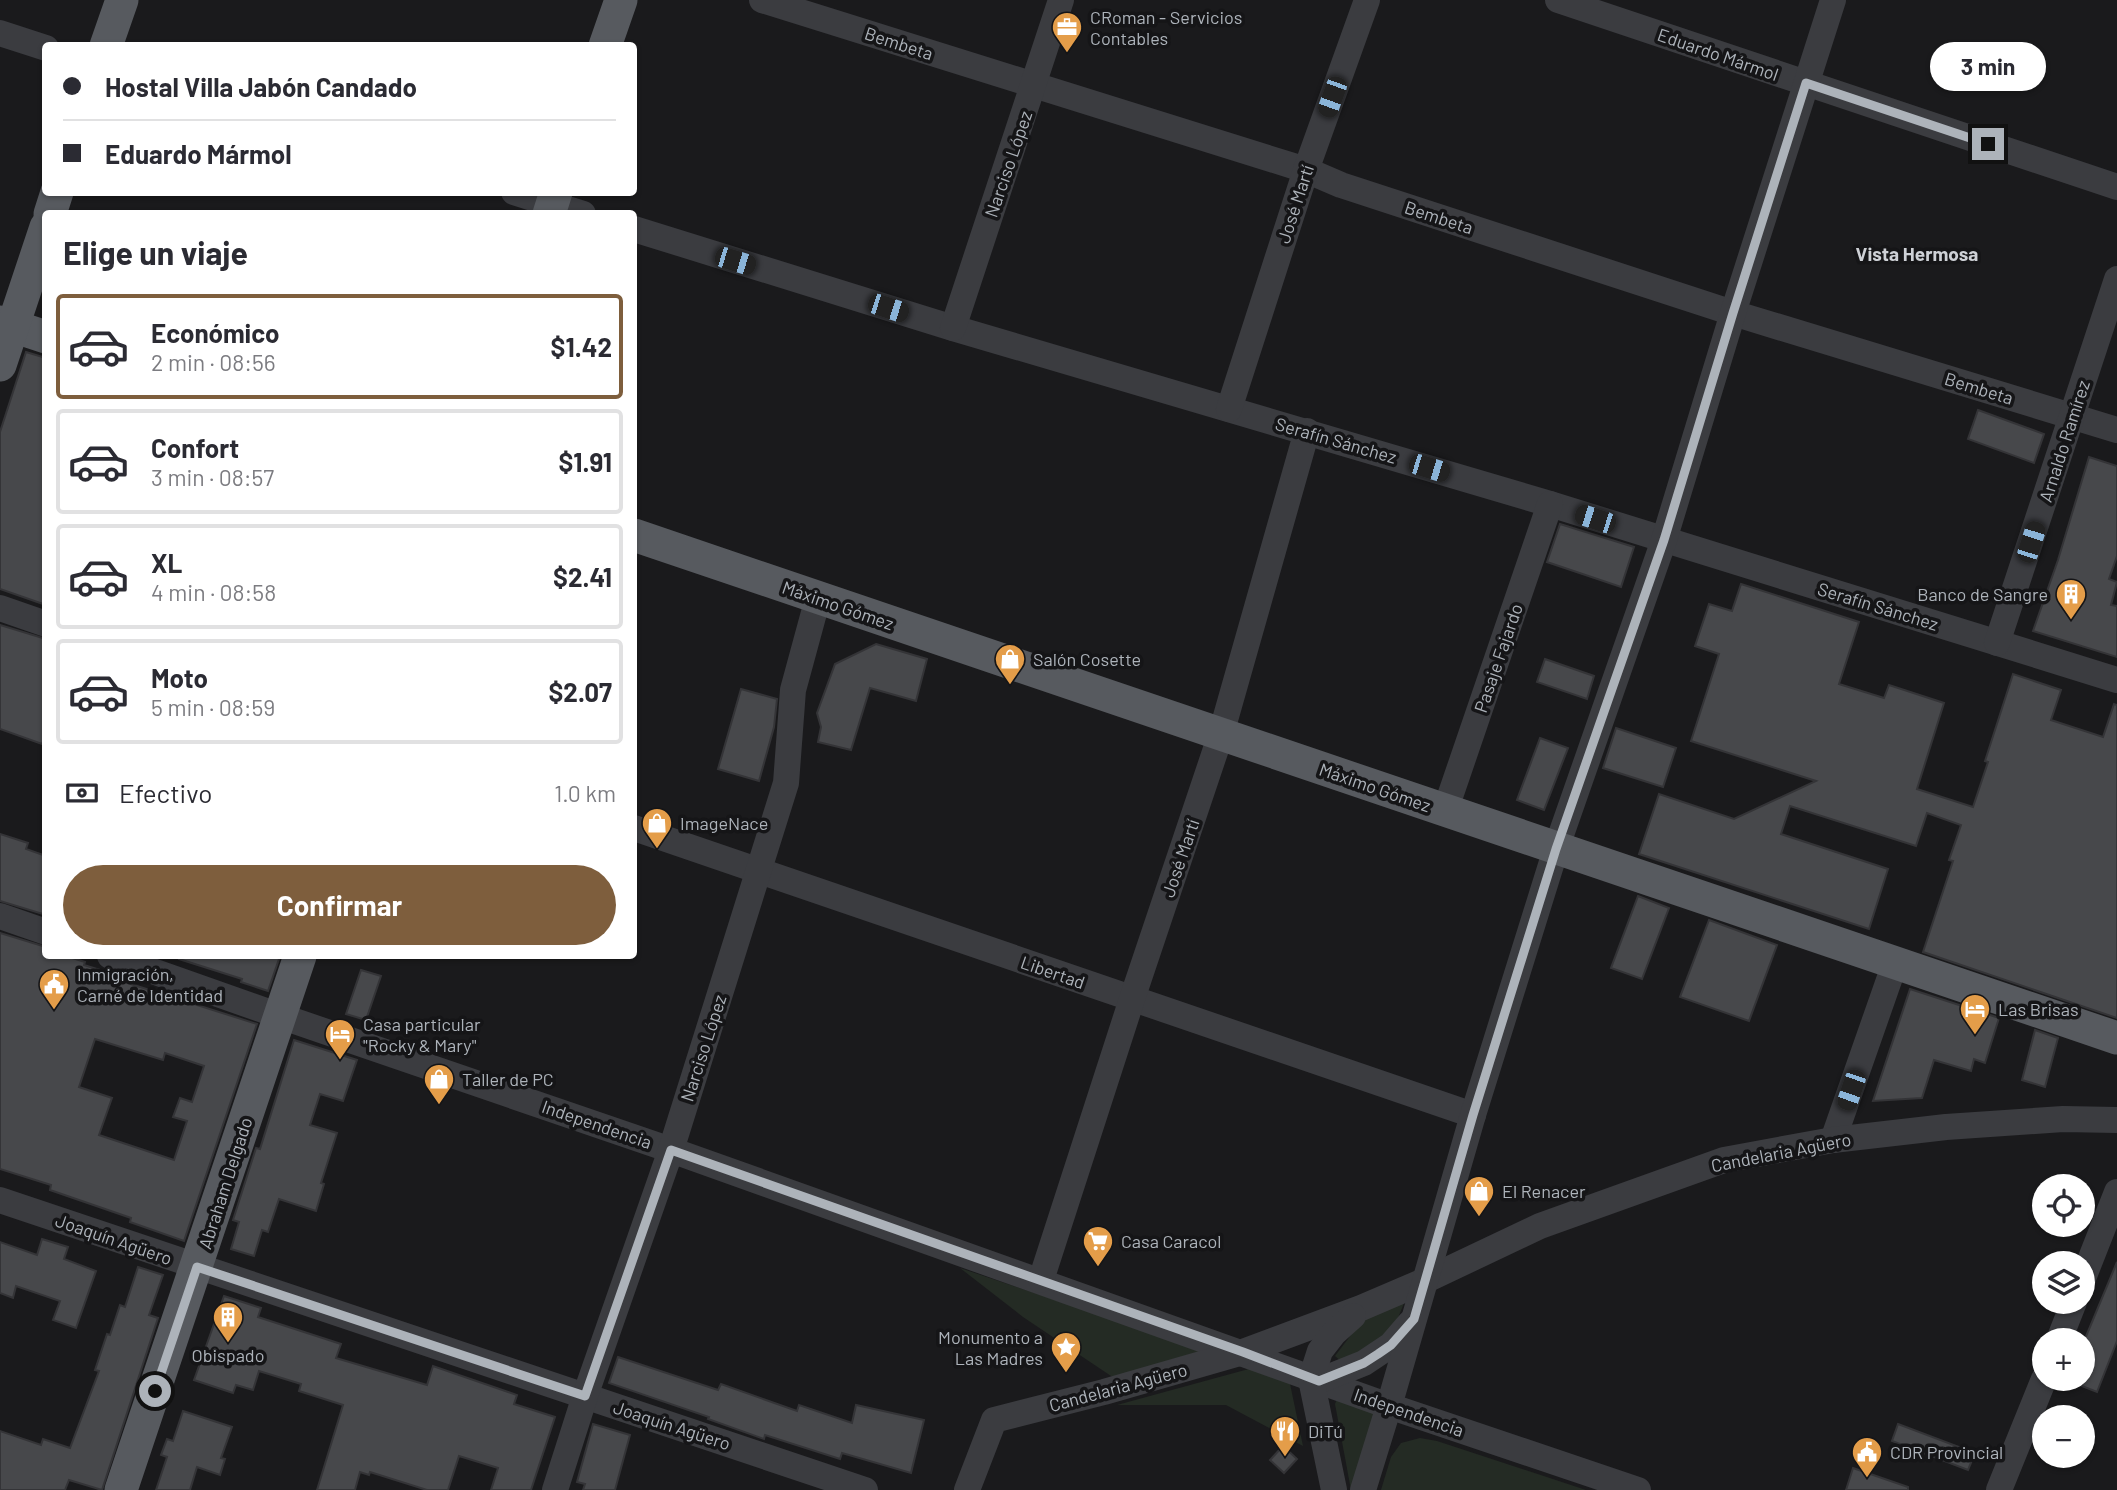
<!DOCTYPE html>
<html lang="es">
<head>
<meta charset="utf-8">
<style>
  body { margin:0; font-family:Barlow,sans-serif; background:#f7f7f7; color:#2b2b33; height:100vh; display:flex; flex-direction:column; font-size:26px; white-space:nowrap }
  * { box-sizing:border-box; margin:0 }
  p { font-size:23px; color:#7c7c81 }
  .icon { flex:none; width:38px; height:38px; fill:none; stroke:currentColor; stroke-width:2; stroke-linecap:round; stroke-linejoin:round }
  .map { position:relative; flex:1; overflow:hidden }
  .sheet { position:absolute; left:42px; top:210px; width:595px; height:749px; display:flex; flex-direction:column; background:#fff; border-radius:7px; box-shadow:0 2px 5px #0004 }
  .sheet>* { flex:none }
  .hud { position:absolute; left:42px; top:42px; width:595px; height:154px; border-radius:7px; box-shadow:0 2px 5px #0004; display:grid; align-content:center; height:154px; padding:0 21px; background:#fff }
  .buttons { position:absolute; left:2032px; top:1174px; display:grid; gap:14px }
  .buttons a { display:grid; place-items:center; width:63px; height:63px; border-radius:50%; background:#fff; box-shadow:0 2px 5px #0004; font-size:35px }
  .end { position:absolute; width:32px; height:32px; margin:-16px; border:9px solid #adb3ba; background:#111; box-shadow:0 0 0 4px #111 }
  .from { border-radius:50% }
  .bubble { position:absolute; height:49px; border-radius:24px; background:#fff; box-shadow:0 2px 5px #0004; font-size:23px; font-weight:700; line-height:49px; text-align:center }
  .car { position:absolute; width:21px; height:42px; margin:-21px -10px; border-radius:9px; box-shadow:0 0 5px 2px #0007; background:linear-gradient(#222 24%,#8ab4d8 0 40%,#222 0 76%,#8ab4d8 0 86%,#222 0) }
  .hud b { display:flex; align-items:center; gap:24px; height:66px; font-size:26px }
  .hud b+b { border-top:2px solid #e1e1e2 }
  .hud i { width:18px; height:18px; background:#2b2b33 }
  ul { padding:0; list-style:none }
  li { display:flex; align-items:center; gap:21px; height:105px; margin:0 14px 10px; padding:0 7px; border:4px solid #e1e1e2; border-radius:7px }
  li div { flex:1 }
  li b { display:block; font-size:26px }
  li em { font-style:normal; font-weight:700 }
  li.on { border-color:#7e5e3d }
  li>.icon { width:63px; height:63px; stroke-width:1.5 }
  h2 { padding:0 21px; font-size:32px; line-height:84px }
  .pay { display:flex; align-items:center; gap:18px; height:77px; padding:0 21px; font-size:26px }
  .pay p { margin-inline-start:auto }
  .cta { display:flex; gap:14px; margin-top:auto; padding:14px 21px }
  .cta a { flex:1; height:80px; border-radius:42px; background:#7e5e3d; color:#fff; font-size:28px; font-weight:700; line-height:80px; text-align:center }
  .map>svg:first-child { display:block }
  .green { fill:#242b24 }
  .building { fill:#47484b; stroke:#343437; stroke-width:2; fill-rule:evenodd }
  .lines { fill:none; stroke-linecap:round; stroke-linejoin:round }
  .minor { stroke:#3b3c40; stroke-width:26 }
  .major { stroke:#575a5f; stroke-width:33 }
  .route { stroke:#adb3ba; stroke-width:9 }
  .labels { text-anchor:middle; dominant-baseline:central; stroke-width:7; stroke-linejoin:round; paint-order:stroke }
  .poi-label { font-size:18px; fill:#adb3ba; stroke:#151517; text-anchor:start }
  .street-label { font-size:18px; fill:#adb3ba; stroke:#151517 }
  .neighbourhood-label { font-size:19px; font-weight:bold; fill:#ced1d6; stroke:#151517 }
</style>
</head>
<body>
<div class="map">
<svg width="2117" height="1490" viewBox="0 0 2117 1490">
  <rect width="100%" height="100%" fill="#1a1a1c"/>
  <g class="green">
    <path d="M960 1268 1204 1350 1114 1378 1023 1317Z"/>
    <path d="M1407 1296 1395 1325 1379 1344 1342 1362 1335 1356 1367 1314Z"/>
    <path d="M1256 1367 1289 1379 1303 1446 1226 1405H1117Z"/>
    <path d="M1337 1399 1376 1410 1351 1490 1335 1404Z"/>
    <path d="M1420 1438 1437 1441 1586 1490H1381L1391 1457 1401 1443Z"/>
  </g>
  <g class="building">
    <path d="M26 352 46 358V605L0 589V432Z"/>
    <path d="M1978 410 2044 434 2034 463 1968 439Z"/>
    <path d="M2089 457 2117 466V556L2109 579 2117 582 2111 605 2117 606V657L2033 631 2058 560Z"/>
    <path d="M1560 524 1634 547 1621 587 1547 562Z"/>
    <path d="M1741 584 1859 622 1839 684 1884 698 1889 685 1944 703 1917 789 1973 807 1988 762 1985 761 2013 674 2061 690 2051 720 2103 737 2114 704 2117 705V1018L1923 952 1953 861 1949 860 1961 825 1927 813 1916 846 1790 806 1781 834 1888 869 1869 929 1639 854 1659 794 1734 819 1816 781 1691 741 1719 654 1695 646 1709 604 1732 611Z"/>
    <path d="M0 625 46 639V735L42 744 0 729Z"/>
    <path d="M876 644 927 659 916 701 870 688 851 750 818 742 821 727 817 713 835 664Z"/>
    <path d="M1545 659 1594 676 1587 699 1537 682Z"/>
    <path d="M741 689 777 699 774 727 759 781 718 769Z"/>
    <path d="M1616 728 1676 748 1663 787 1603 768Z"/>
    <path d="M1540 738 1568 748 1544 810 1517 800Z"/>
    <path d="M0 834 28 843 26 849 46 856V915L0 901Z"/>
    <path d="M1638 896 1669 908 1642 979 1611 968Z"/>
    <path d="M1709 920 1777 945 1749 1021 1680 997Z"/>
    <path d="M0 933 46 947V956H66L85 962 84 965 116 975 115 979 257 1024 184 1241 130 1222 131 1218 50 1190 51 1185 0 1169ZM95 1039 163 1060 165 1053 204 1066 192 1102 180 1098 173 1117 187 1121 174 1160 99 1135 112 1098 79 1087Z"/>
    <path d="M180 956H280L268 991 241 982 242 979 179 959Z"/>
    <path d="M361 970 381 976 366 1020 346 1014Z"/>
    <path d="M1910 989 1999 1018 1985 1063 1974 1059 1971 1071 1934 1060 1922 1098 1873 1101Z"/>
    <path d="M2035 1030 2058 1038 2045 1087 2022 1080Z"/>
    <path d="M294 1040 357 1060 343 1101 320 1094 310 1125 337 1133 321 1183 324 1184 316 1211 279 1199 268 1232 262 1230 254 1256 231 1249 239 1222 233 1220 256 1148 260 1149Z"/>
    <path d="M42 1239 68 1247 64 1259 96 1271 76 1328 53 1320 60 1301 16 1286 13 1298 0 1293V1242L37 1255Z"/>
    <path d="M2117 1262V1341L2097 1392 2082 1386V1346Z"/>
    <path d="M138 1267 163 1275 149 1315 158 1318 102 1490 69 1480 65 1490H0V1431L41 1445 43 1439 70 1448 99 1371 95 1370 107 1334 110 1335 120 1305 125 1307Z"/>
    <path d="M224 1296 261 1308 258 1317 341 1344 336 1358 427 1385 433 1366 517 1395 514 1404 555 1417 531 1490H491L498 1468 459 1456 448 1490H427L370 1472 369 1475 360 1472 355 1490H317L343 1405 299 1391 301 1384 259 1371 253 1390 236 1385 233 1393 194 1380Z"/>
    <path d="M618 1357 718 1390 721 1384 797 1411 799 1405 852 1423 856 1405 924 1420 911 1473 842 1453 840 1459 765 1435 764 1439 708 1419 709 1417 609 1383Z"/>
    <path d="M183 1411 232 1427 221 1458 225 1459 220 1475 197 1467 190 1490H156L167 1457 161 1455 167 1439 173 1441Z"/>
    <path d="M593 1424 630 1435 615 1490H583L585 1484 577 1482Z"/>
    <path d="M1898 1424 1975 1453 1968 1470 1892 1441Z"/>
    <path d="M1283 1446 1297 1459 1284 1473 1270 1460Z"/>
    <path d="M1853 1468 1908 1487V1490H1846Z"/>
  </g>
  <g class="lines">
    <g class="minor">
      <path d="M762 0 1306 170 1341 185 1733 313 2117 430"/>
      <path d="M1558 0 2117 187"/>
      <path d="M0 33 46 48"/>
      <path d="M514 192 583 214"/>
      <path d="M634 229 953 328 1550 504 2117 680"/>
      <path d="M953 328 1061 0"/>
      <path d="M1229 409 1306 170 1367 0"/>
      <path d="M0 608 46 624"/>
      <path d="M1997 643 2117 279"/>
      <path d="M1445 811 1550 504"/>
      <path d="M634 828 1473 1115"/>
      <path d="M0 916 46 932"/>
      <path d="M110 956 280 1016 671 1150 1389 1406 1638 1490"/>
      <path d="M1833 1140 1895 963"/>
      <path d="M0 1200 865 1490"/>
      <path d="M1041 1280 1132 999 1221 734 1307 431"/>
      <path d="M2082 1281 2117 1192"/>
      <path d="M2059 1340 2074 1302"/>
      <path d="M1319 1381 1364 1363 1391 1345 1410 1323"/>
      <path d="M555 1490 585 1396 671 1150 786 783 793 690 818 598"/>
      <path d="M967 1490 994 1420 1104 1392 1243 1352 1361 1308 1424 1281 1540 1226 1724 1160 1833 1140 1946 1127 2063 1119 2117 1120"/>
      <path d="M1334 1490 1311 1379 1320 1351 1334 1333 1353 1316"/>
      <path d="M1363 1490 1389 1406 1473 1115 1556 849 1664 540 1733 313 1833 0"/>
      <path d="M1999 1490 2044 1379"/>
    </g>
    <g class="major">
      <path d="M106 46 122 0"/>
      <path d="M605 46 621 0"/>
      <path d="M50 214 57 192"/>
      <path d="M549 214 556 192"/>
      <path d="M0 322 46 337"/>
      <path d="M0 365 46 227"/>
      <path d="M634 535 2117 1038"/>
      <path d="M121 1490 300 956"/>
    </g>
  </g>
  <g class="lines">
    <path class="route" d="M155 1391 197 1267 585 1396 671 1150 1243 1352 1319 1381 1364 1363 1378 1354 1391 1345 1414 1319 1473 1115 1556 849 1664 540 1733 313 1806 83 1988 144"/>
  </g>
  <defs>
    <g id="office-pin" transform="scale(1.575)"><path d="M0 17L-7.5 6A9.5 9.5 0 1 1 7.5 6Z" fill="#e49d49" stroke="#151517"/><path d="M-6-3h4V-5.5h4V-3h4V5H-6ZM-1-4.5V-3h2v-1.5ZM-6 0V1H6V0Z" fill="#fff"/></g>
    <g id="building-pin" transform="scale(1.575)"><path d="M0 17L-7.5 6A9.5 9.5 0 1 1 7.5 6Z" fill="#e49d49" stroke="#151517"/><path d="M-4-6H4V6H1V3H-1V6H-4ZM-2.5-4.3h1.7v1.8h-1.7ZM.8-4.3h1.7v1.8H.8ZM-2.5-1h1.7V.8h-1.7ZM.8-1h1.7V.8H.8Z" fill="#fff"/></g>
    <g id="shop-pin" transform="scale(1.575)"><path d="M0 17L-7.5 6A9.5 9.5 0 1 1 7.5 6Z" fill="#e49d49" stroke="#151517"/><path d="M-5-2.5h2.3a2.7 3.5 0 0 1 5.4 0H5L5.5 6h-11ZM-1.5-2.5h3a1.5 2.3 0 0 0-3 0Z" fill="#fff"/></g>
    <g id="civic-pin" transform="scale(1.575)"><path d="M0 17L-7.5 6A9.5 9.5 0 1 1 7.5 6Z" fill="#e49d49" stroke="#151517"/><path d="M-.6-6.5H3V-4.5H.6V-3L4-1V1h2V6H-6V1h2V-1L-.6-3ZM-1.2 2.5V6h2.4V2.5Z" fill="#fff"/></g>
    <g id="hotel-pin" transform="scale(1.575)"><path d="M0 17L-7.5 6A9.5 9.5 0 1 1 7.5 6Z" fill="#e49d49" stroke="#151517"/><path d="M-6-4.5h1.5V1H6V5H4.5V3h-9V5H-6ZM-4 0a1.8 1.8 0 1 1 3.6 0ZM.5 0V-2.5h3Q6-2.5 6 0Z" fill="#fff"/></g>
    <g id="supermarket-pin" transform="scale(1.575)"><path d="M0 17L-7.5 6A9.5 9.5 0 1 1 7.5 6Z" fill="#e49d49" stroke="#151517"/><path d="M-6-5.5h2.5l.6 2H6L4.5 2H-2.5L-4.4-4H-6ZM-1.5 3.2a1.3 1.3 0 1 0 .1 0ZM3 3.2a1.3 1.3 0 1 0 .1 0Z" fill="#fff"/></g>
    <g id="sight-pin" transform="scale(1.575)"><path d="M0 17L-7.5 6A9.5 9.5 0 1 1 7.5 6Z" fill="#e49d49" stroke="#151517"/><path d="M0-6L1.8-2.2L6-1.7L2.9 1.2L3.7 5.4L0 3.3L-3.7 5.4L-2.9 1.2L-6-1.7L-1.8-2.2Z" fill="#fff"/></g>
    <g id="restaurant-pin" transform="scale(1.575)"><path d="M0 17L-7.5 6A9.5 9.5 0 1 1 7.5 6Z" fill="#e49d49" stroke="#151517"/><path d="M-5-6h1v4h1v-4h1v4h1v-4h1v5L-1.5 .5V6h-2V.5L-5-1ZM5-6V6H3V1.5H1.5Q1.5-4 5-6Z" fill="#fff"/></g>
  </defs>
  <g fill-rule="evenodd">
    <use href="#office-pin" x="1067" y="27"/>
    <use href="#building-pin" x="2071" y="594"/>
    <use href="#shop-pin" x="1010" y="659"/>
    <use href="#shop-pin" x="657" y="823"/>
    <use href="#civic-pin" x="54" y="984"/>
    <use href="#hotel-pin" x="1975" y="1009"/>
    <use href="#hotel-pin" x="340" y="1034"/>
    <use href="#shop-pin" x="439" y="1079"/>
    <use href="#shop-pin" x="1479" y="1191"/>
    <use href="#supermarket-pin" x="1098" y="1241"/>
    <use href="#building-pin" x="228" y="1317"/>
    <use href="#sight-pin" x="1066" y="1347"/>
    <use href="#restaurant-pin" x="1285" y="1431"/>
    <use href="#civic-pin" x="1867" y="1452"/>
  </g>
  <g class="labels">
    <g class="poi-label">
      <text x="1090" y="17">CRoman - Servicios<tspan x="1090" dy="21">Contables</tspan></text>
      <text x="2048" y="594" text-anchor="end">Banco de Sangre</text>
      <text x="1033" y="659">Salón Cosette</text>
      <text x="680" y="823">ImageNace</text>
      <text x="77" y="974">Inmigración,<tspan x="77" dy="21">Carné de Identidad</tspan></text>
      <text x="1998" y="1009">Las Brisas</text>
      <text x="363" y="1024">Casa particular<tspan x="363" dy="21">"Rocky &amp; Mary"</tspan></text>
      <text x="462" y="1079">Taller de PC</text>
      <text x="1502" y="1191">El Renacer</text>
      <text x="1121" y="1241">Casa Caracol</text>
      <text x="1043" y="1337" text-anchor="end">Monumento a<tspan x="1043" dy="21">Las Madres</tspan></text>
      <text x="228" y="1355" text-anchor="middle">Obispado</text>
      <text x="1308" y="1431">DiTú</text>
      <text x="1890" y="1452">CDR Provincial</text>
    </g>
    <g class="street-label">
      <text transform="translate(899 43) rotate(18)">Bembeta</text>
      <text transform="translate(1718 54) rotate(19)">Eduardo Mármol</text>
      <text transform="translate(1008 164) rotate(-71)">Narciso López</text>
      <text transform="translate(1295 204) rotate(-72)">José Martí</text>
      <text transform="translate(1439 217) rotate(18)">Bembeta</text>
      <text transform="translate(1979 388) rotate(17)">Bembeta</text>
      <text transform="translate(1336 440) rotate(16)">Serafín Sánchez</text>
      <text transform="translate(2064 441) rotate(-72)">Arnaldo Ramírez</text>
      <text transform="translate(838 605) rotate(19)">Máximo Gómez</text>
      <text transform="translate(1878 606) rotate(17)">Serafín Sánchez</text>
      <text transform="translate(1498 658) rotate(-71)">Pasaje Fajardo</text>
      <text transform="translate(1375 787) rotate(19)">Máximo Gómez</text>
      <text transform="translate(1180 858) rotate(-71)">José Martí</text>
      <text transform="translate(1053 972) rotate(19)">Libertad</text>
      <text transform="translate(703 1048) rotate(-72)">Narciso López</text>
      <text transform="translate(597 1124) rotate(19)">Independencia</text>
      <text transform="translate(1781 1152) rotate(-11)">Candelaria Agüero</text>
      <text transform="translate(225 1183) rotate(-72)">Abraham Delgado</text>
      <text transform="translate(114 1239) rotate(19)">Joaquín Agüero</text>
      <text transform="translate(1118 1387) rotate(-15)">Candelaria Agüero</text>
      <text transform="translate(1409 1412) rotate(19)">Independencia</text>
      <text transform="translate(672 1425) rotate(18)">Joaquín Agüero</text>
    </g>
    <g class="neighbourhood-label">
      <text x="1917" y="253">Vista Hermosa</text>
    </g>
  </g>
</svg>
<div class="buttons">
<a><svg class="icon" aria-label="locate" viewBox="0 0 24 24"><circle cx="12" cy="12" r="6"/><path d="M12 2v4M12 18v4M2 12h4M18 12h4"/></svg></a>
<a><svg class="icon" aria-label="layers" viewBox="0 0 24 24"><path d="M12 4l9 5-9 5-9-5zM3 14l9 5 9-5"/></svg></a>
<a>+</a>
<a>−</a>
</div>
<i class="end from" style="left:155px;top:1391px"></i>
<i class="end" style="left:1988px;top:144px"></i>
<div class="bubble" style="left:1930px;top:42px;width:116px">3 min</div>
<i class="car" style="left:1332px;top:97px;rotate:200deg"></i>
<i class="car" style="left:735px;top:261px;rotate:107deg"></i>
<i class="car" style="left:888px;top:308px;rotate:108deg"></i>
<i class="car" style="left:1429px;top:468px;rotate:107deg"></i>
<i class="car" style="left:1595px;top:519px;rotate:288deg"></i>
<i class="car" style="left:2031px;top:542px;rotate:18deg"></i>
<i class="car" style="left:1851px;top:1090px;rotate:199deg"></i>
<div class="hud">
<b><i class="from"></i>Hostal Villa Jabón Candado</b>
<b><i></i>Eduardo Mármol</b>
</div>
<section class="sheet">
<h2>Elige un viaje</h2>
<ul>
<li class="on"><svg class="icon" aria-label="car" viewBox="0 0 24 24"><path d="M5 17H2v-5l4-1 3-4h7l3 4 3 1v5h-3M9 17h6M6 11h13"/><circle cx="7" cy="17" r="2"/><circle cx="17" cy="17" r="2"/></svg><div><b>Económico</b><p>2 min · 08:56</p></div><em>$1.42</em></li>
<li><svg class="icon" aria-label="car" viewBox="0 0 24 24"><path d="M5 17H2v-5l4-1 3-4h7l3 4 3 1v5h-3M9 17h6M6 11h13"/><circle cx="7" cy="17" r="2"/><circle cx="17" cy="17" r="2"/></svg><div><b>Confort</b><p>3 min · 08:57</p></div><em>$1.91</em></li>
<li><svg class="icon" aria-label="car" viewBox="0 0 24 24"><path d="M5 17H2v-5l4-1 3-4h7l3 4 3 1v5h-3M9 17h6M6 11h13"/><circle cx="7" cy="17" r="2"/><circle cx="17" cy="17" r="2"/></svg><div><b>XL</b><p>4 min · 08:58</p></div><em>$2.41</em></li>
<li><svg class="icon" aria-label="car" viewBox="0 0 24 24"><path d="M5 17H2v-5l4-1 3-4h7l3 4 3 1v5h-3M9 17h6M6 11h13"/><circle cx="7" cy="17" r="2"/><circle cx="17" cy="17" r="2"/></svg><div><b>Moto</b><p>5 min · 08:59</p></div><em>$2.07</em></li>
</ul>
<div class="pay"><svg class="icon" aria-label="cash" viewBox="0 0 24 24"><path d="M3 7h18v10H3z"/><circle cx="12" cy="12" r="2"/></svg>Efectivo<p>1.0 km</p></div>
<div class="cta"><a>Confirmar</a></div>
</section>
</div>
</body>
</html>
